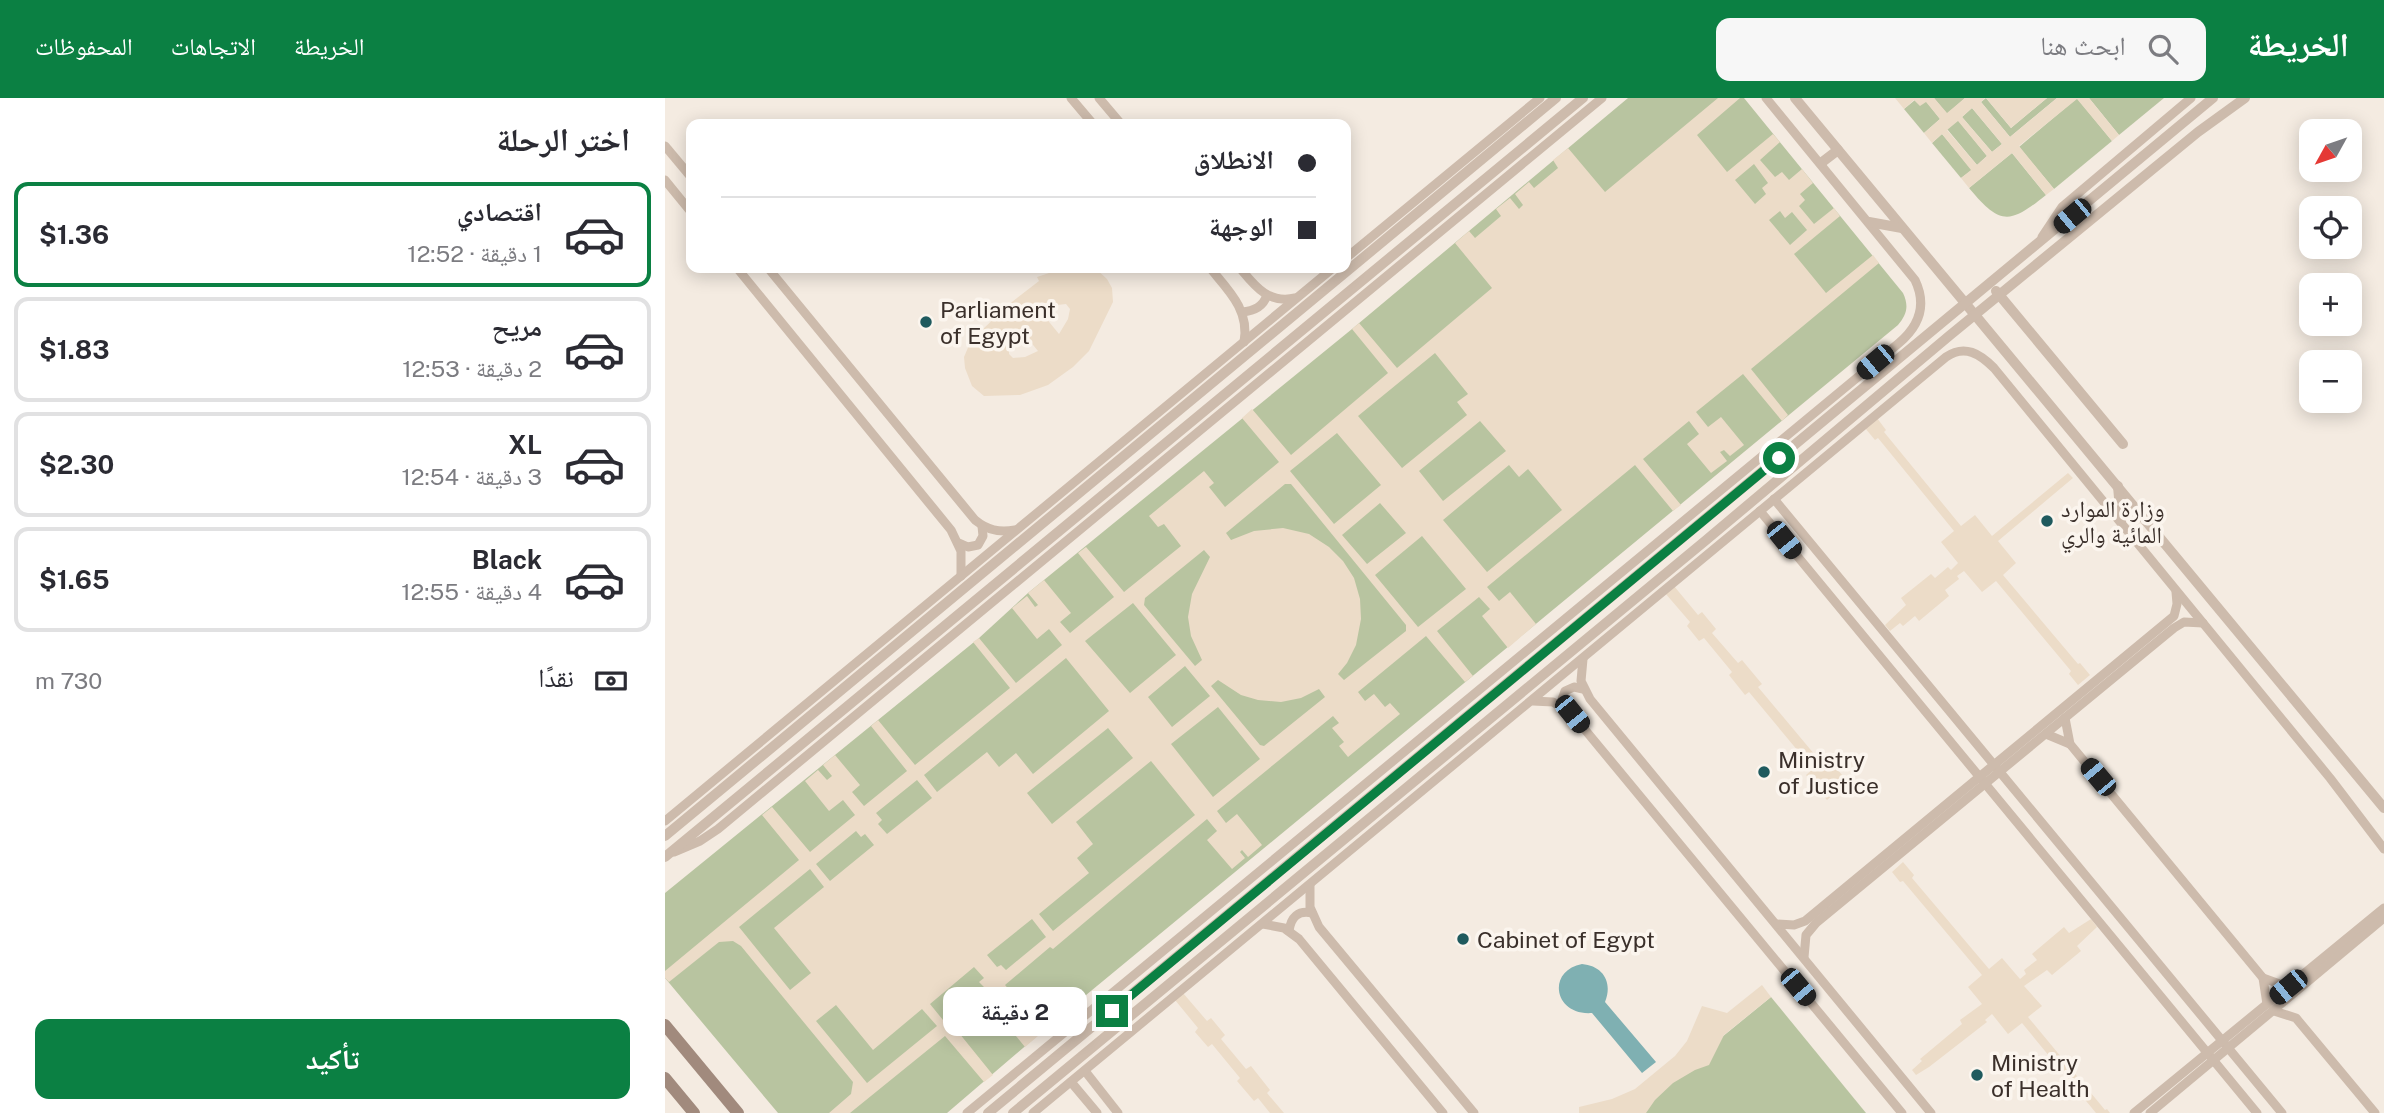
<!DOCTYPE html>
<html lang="ar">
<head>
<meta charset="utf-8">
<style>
  body { margin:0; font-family:"Public Sans","Noto Naskh Arabic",sans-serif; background:#f7f7f7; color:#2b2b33; direction:rtl; height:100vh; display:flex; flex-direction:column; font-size:26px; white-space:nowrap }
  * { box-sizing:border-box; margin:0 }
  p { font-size:23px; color:#7c7c81 }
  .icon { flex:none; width:38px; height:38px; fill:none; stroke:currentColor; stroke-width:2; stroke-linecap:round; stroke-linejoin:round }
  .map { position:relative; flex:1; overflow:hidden; direction:ltr }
  .side { display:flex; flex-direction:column; background:#fff; width:665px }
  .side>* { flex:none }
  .banner { position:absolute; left:21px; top:21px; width:665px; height:154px; border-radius:14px; box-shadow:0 4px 18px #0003; direction:rtl; display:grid; align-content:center; height:154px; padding:0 35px; background:#fff }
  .needle { width:46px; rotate:230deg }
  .tools { position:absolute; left:1634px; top:21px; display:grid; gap:14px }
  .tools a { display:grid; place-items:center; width:63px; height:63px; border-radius:14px; background:#fff; box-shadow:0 4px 18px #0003; font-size:35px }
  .end { position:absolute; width:32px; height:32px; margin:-16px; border:9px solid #0b8043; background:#fff; box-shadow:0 0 0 4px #fff }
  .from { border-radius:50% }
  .bubble { position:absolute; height:49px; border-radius:14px; background:#fff; box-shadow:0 4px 18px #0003; font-size:23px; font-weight:700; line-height:49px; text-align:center; direction:rtl }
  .car { position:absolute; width:21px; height:42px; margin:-21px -10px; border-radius:9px; box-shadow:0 0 5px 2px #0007; background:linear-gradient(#222 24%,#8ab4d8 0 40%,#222 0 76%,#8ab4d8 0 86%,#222 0) }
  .banner b { display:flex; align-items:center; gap:24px; height:66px; font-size:26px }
  .banner b+b { border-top:2px solid #e1e1e2 }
  .banner i { width:18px; height:18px; background:#2b2b33 }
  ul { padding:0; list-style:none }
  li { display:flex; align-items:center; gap:21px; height:105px; margin:0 14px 10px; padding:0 21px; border:4px solid #e1e1e2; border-radius:14px }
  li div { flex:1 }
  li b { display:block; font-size:26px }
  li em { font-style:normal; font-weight:700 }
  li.on { border-color:#0b8043 }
  li>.icon { width:63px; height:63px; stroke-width:1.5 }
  h2 { padding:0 35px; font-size:32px; line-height:84px }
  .pay { display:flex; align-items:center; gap:18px; height:77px; padding:0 35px; font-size:26px }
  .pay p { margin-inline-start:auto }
  .cta { display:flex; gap:14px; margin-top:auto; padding:14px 35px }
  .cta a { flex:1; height:80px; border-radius:14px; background:#0b8043; color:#fff; font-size:28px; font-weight:700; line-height:80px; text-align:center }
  header { display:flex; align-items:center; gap:42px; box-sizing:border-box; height:98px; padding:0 35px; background:#0b8043; color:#fff }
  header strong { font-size:33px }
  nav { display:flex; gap:38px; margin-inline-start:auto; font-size:24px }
  .search { width:490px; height:63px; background:#f7f7f7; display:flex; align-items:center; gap:18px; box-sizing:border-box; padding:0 24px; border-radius:14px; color:#7c7c81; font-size:26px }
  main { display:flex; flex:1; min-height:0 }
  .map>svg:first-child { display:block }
  .green { fill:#b8c4a0 }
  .plaza { fill:#ecdcc8; fill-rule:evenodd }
  .water { fill:#7fb0b2 }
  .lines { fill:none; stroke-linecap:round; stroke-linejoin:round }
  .minor { stroke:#cdbbac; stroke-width:9 }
  .tertiary { stroke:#cdbbac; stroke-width:10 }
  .secondary { stroke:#a18a7d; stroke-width:12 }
  .route { stroke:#0b8043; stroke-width:9 }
  .poi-dot { fill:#1f5a5e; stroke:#fbf5ee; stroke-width:2.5 }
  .labels { text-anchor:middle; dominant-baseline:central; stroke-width:7; stroke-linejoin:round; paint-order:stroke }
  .poi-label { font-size:23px; fill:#3b302b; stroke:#fbf5ee; text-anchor:start }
</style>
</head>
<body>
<header>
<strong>الخريطة</strong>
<div class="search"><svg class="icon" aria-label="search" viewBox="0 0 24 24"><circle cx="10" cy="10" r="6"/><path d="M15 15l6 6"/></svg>ابحث هنا</div>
<nav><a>الخريطة</a><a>الاتجاهات</a><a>المحفوظات</a></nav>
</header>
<main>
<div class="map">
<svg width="1719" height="1015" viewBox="0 0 1719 1015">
  <rect width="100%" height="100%" fill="#f4ebe1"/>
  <g class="green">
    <path d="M963 0H1079L1238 195C1244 208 1242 216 1233 227L392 921 282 1015H113L0 880V795L314 540 363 495 687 231Z"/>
    <path d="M1269 0H1300L1282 16Z"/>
    <path d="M1321 0 1346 30 1382 0H1392L1345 39 1316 4Z"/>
    <path d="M1412 0 1447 43 1389 91 1354 49Z"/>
    <path d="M1424 0H1499L1454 37Z"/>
    <path d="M1250 2 1261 3 1275 21 1259 35 1239 11Z"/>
    <path d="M1307 10 1337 46 1327 54 1297 19Z"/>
    <path d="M1293 22 1322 58 1312 67 1282 31Z"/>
    <path d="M1277 36 1307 72 1296 80 1267 45Z"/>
    <path d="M1347 55 1381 97C1344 127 1335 127 1304 90Z"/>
    <path d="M1106 899 1201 1015H964Z"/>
  </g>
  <g class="plaza">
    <path d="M1053 0H1075L1032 37 1062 74 1108 36 1115 44 1095 62 1110 79 1117 74 1124 82 1137 71 1148 85 1135 96 1140 102 1134 108 1149 126 1169 110 1175 118 1129 156 1161 195 1208 157 1214 165 1086 271 1123 317 1117 323 1078 276 1031 314 1043 329 1056 319 1079 347 1065 358 1059 352 1055 354 1062 363 1046 375 1022 346 1034 336 1024 323 978 361 1016 407 1008 413 970 367 822 489 834 503 845 494 871 526 843 550 817 518 825 511 814 499 772 533 808 578 800 584 761 538 693 594 700 603 709 596 720 609 725 605 735 616 683 659 674 648 679 644 667 630 674 625 668 618 552 713 561 725 572 716 597 747 583 759 577 752 575 754 580 760 567 771 542 742 552 733 542 721 388 851 385 849 340 887 353 902 366 890 392 921 379 932 370 921 364 926 373 938 360 949 333 916 344 907 333 894 290 930 328 977 319 984 280 938 185 1015H164L186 996 188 984 76 848 68 843 54 844 4 884 0 880V873L134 762 97 717 107 709 145 754 190 717 178 702 164 713 140 683 153 672 162 682 167 678 158 667 170 657 195 687 187 694 199 708 242 673 206 628 213 622 250 667 345 590 308 544 314 540 351 585 397 547 384 531 372 541 347 510 362 498 370 509 373 507 363 495 379 482 406 515 395 524 405 535 449 499 413 455 421 449 459 494 516 448 499 426 493 429 484 418 539 373 549 385 544 389 560 409 614 364 577 320 587 311 626 357 723 275 687 231 694 225 732 270 827 190 790 145 804 133 810 140 836 118 831 111 845 100 854 111 858 107 850 96 864 84 869 90 893 70 888 62 903 50 940 94ZM1089 66 1103 85 1097 90 1101 96 1090 106 1070 82ZM1115 113 1120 120 1127 114 1142 132 1125 147 1104 122ZM770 255 803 296 792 304 802 317 737 370 693 318ZM815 323 841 353 778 403 754 373ZM672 335 716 387 669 426 625 373ZM844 367 854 379 863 371 897 412 822 474 778 422ZM620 386H626L741 527V533L679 582 673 576 682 565 691 547 696 521 695 501 689 480 678 463 664 449 644 436 618 430 589 433 566 442 561 435ZM715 405 741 435 702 466 677 437ZM757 438 801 491 753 529 710 477ZM539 452 545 459 527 496 523 519 526 538 537 562 530 568 479 507 480 500ZM468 505 511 557 465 595 420 543ZM401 560 444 613 368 676 351 655 334 669 322 654 272 694 259 677ZM520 568 545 598 507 629 483 599ZM553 582 576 597 593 602 616 604 636 600 654 591 660 599 599 648 595 647 546 588ZM553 609 595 661 548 699 506 646ZM443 630 468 660 387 726 362 695ZM486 663 530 717 388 833 374 816 424 775 412 760 428 746 411 724ZM252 682 267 700 222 736 213 726 217 722 211 715ZM191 733 196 739 200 736 209 747 165 783 151 766ZM145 771 159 789 109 830 146 875 125 892 74 829ZM367 821 381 839 341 872 336 867 332 869 322 857ZM309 869 319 880 314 884 319 889 278 922 265 906ZM171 907 208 952 257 911 272 928 202 985 151 923Z"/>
    <path d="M1230 0H1269L1282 15 1300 0H1320L1316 4 1345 39 1392 0H1424L1454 37 1447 43 1412 1 1354 48 1389 91 1381 97 1347 55 1304 90 1296 80 1306 72 1277 36 1267 45 1259 35 1275 21 1261 4 1255 8 1249 2 1239 11ZM1307 10 1337 46 1327 54 1297 19ZM1293 23 1322 58 1312 67 1282 32Z"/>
    <path d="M1321 0H1382L1346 30Z"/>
    <path d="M399 170H430L442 181 447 190 448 204 424 253 408 269 383 287 355 297 319 298 307 288 300 270 299 259 311 231 316 233 343 207 374 183 372 179ZM401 206 405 211 403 221 394 236 376 214 392 207ZM355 231 373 253 360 259 348 260 344 256V250L347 240Z"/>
    <path d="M1212 320 1221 332 1219 334 1296 428 1310 417 1327 438 1403 375 1408 380 1333 443 1351 465 1338 477 1413 566 1415 565 1425 577 1413 587 1404 576 1406 573 1331 483 1317 494 1299 473 1292 478 1294 481 1280 492 1284 498 1254 523 1250 518 1238 528 1235 525 1225 533 1220 527 1241 507 1236 500 1266 476 1270 480 1283 469 1286 472 1293 465 1276 444 1289 433 1213 340 1210 342 1200 330Z"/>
    <path d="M1009 488 1033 517 1037 514 1051 531 1047 535 1073 565 1077 562 1097 586 1093 589 1155 663 1161 658 1183 684 1162 702 1141 677 1148 671 1084 594 1080 597 1064 577 1067 574 1039 540 1034 543 1022 528 1025 524 1000 495Z"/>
    <path d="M1238 764 1249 777 1247 780 1324 871 1337 860 1355 881 1361 876 1359 872 1372 862 1367 856 1399 829 1404 835 1426 821 1432 829 1412 848 1416 853 1387 877 1382 872 1359 888 1377 908 1363 919 1440 1012 1442 1011 1445 1015H1431L1357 925 1343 936 1327 916 1320 922 1322 924 1264 969 1251 977 1247 972 1257 963 1255 961 1297 926 1295 922 1317 906 1303 889 1317 877 1238 783 1235 784 1227 774Z"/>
    <path d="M1097 887 1106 899 1059 937 1044 967 1030 972 1008 985 990 1002 981 1015H914V1009L947 1001 970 991 1010 958 1022 943 1037 908 1062 915Z"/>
    <path d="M518 895 542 923 546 920 560 937 556 941 581 971 586 968 605 992 602 995 619 1015H605L593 1000 589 1003 572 983 575 980 547 946 543 949 530 934 533 930 510 902Z"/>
  </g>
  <path class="water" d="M917 866C938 868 948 884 940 904L991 964 977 975 927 915C889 918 881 873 917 866Z"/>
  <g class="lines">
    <g class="minor">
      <path d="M406 0 428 26"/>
      <path d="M434 0 456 26"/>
      <path d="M0 48 26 79"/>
      <path d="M0 82 26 114"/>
      <path d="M1377 139 1397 109 1526 0"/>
      <path d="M681 160 875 0"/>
      <path d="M72 170 286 432 296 453V478"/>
      <path d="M103 170 310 422C322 432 334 435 350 432"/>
      <path d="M545 170C563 192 585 212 579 244"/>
      <path d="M575 170C590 188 603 206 630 200"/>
      <path d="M577 214C589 213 598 209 602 197"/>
      <path d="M1109 401 1617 1015"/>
      <path d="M1095 413 1592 1015"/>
      <path d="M294 445 303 449 313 447 318 438 317 428"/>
      <path d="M918 561 916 583 925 601 1266 1015"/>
      <path d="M868 603 888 604 907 616 1237 1015"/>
      <path d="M895 607 900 593 909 589 918 591"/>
      <path d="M1400 620 1405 646 1598 880 1602 906"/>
      <path d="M1381 636 1405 646"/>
      <path d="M0 723 668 170"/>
      <path d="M9 754 35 743 53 731 937 0"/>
      <path d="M645 787V809L654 829 809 1015"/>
      <path d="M598 826 619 830 634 841 778 1015"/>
      <path d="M1111 826 1129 827 1140 823 1509 518 1512 506 1511 494"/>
      <path d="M624 833C626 819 633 812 647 815"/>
      <path d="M1139 859 1141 837 1151 825 1509 530 1519 524 1538 525"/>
      <path d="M1598 880 1623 889"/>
      <path d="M1609 913 1631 920 1710 1015"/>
      <path d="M420 973 453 1015"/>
      <path d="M406 984 432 1015"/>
      <path d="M302 1015 1234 245C1254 228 1262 207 1250 182L1101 0"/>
      <path d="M368 1015 1281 259C1300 246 1315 256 1329 270L1665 680 1719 751"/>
      <path d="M1469 1015 1719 810"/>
      <path d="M1485 1015 1719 820"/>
    </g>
    <g class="tertiary">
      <path d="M1130 0 1719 710"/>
      <path d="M1156 65 1173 52"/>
      <path d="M1204 124 1237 130"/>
      <path d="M1331 193 1458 346"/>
      <path d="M1453 388 1456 423"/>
      <path d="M0 738 891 0"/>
      <path d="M0 759 918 0"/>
      <path d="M323 1015 1548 0"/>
      <path d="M348 1015 1040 443 1284 238 1533 34 1580 0"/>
    </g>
    <g class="secondary">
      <path d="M0 927 73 1015"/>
      <path d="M0 980 29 1015"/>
    </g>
  </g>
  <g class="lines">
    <path class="route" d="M447 913 1114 360"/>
  </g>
  <g class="poi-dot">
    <circle cx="261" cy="224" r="7"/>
    <circle cx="1382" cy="423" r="7"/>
    <circle cx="1099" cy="674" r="7"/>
    <circle cx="798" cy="841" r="7"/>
    <circle cx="1312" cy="977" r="7"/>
  </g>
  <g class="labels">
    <g class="poi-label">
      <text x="275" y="211">Parliament<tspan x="275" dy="26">of Egypt</tspan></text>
      <text x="1396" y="410">وزارة الموارد<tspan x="1396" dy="26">المائية والري</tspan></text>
      <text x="1113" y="661">Ministry<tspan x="1113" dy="26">of Justice</tspan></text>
      <text x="812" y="841">Cabinet of Egypt</text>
      <text x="1326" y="964">Ministry<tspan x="1326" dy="26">of Health</tspan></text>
    </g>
  </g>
</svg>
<div class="tools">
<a><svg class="needle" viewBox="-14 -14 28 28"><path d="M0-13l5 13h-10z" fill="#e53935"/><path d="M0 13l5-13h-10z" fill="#7c7c81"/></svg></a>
<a><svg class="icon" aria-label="locate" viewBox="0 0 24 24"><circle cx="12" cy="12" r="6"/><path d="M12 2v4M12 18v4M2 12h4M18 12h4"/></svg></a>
<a>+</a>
<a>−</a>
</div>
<i class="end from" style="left:1114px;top:360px"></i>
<i class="end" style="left:447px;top:913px"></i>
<div class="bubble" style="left:278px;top:889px;width:144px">2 دقيقة</div>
<i class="car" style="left:1407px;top:118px;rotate:230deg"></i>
<i class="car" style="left:1210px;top:264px;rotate:230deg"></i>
<i class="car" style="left:1119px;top:442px;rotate:141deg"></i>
<i class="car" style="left:907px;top:616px;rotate:141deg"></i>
<i class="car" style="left:1433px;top:679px;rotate:320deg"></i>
<i class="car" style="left:1133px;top:889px;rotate:140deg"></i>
<i class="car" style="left:1623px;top:889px;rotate:231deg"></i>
<div class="banner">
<b><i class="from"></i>الانطلاق</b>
<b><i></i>الوجهة</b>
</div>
</div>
<section class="side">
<h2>اختر الرحلة</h2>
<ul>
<li class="on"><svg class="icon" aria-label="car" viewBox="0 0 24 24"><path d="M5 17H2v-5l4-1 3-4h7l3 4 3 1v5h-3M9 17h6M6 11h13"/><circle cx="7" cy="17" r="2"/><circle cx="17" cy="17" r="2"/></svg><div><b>اقتصادي</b><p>1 دقيقة · 12:52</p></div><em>$1.36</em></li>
<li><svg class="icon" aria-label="car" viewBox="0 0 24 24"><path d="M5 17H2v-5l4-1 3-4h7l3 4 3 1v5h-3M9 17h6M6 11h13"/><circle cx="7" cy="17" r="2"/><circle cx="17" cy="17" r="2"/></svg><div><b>مريح</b><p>2 دقيقة · 12:53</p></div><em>$1.83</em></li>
<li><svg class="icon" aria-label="car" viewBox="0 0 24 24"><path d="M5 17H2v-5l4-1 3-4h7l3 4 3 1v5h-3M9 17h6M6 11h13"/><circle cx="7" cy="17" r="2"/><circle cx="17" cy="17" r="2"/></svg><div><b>XL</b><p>3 دقيقة · 12:54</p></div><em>$2.30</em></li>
<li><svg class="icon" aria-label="car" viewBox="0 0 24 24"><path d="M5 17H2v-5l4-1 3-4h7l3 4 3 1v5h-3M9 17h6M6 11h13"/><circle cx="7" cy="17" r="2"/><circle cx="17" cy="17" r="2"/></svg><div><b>Black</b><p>4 دقيقة · 12:55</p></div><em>$1.65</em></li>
</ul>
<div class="pay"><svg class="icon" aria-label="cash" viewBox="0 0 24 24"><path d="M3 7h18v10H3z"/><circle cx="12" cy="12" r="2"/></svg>نقدًا<p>730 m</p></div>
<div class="cta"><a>تأكيد</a></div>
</section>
</main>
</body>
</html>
